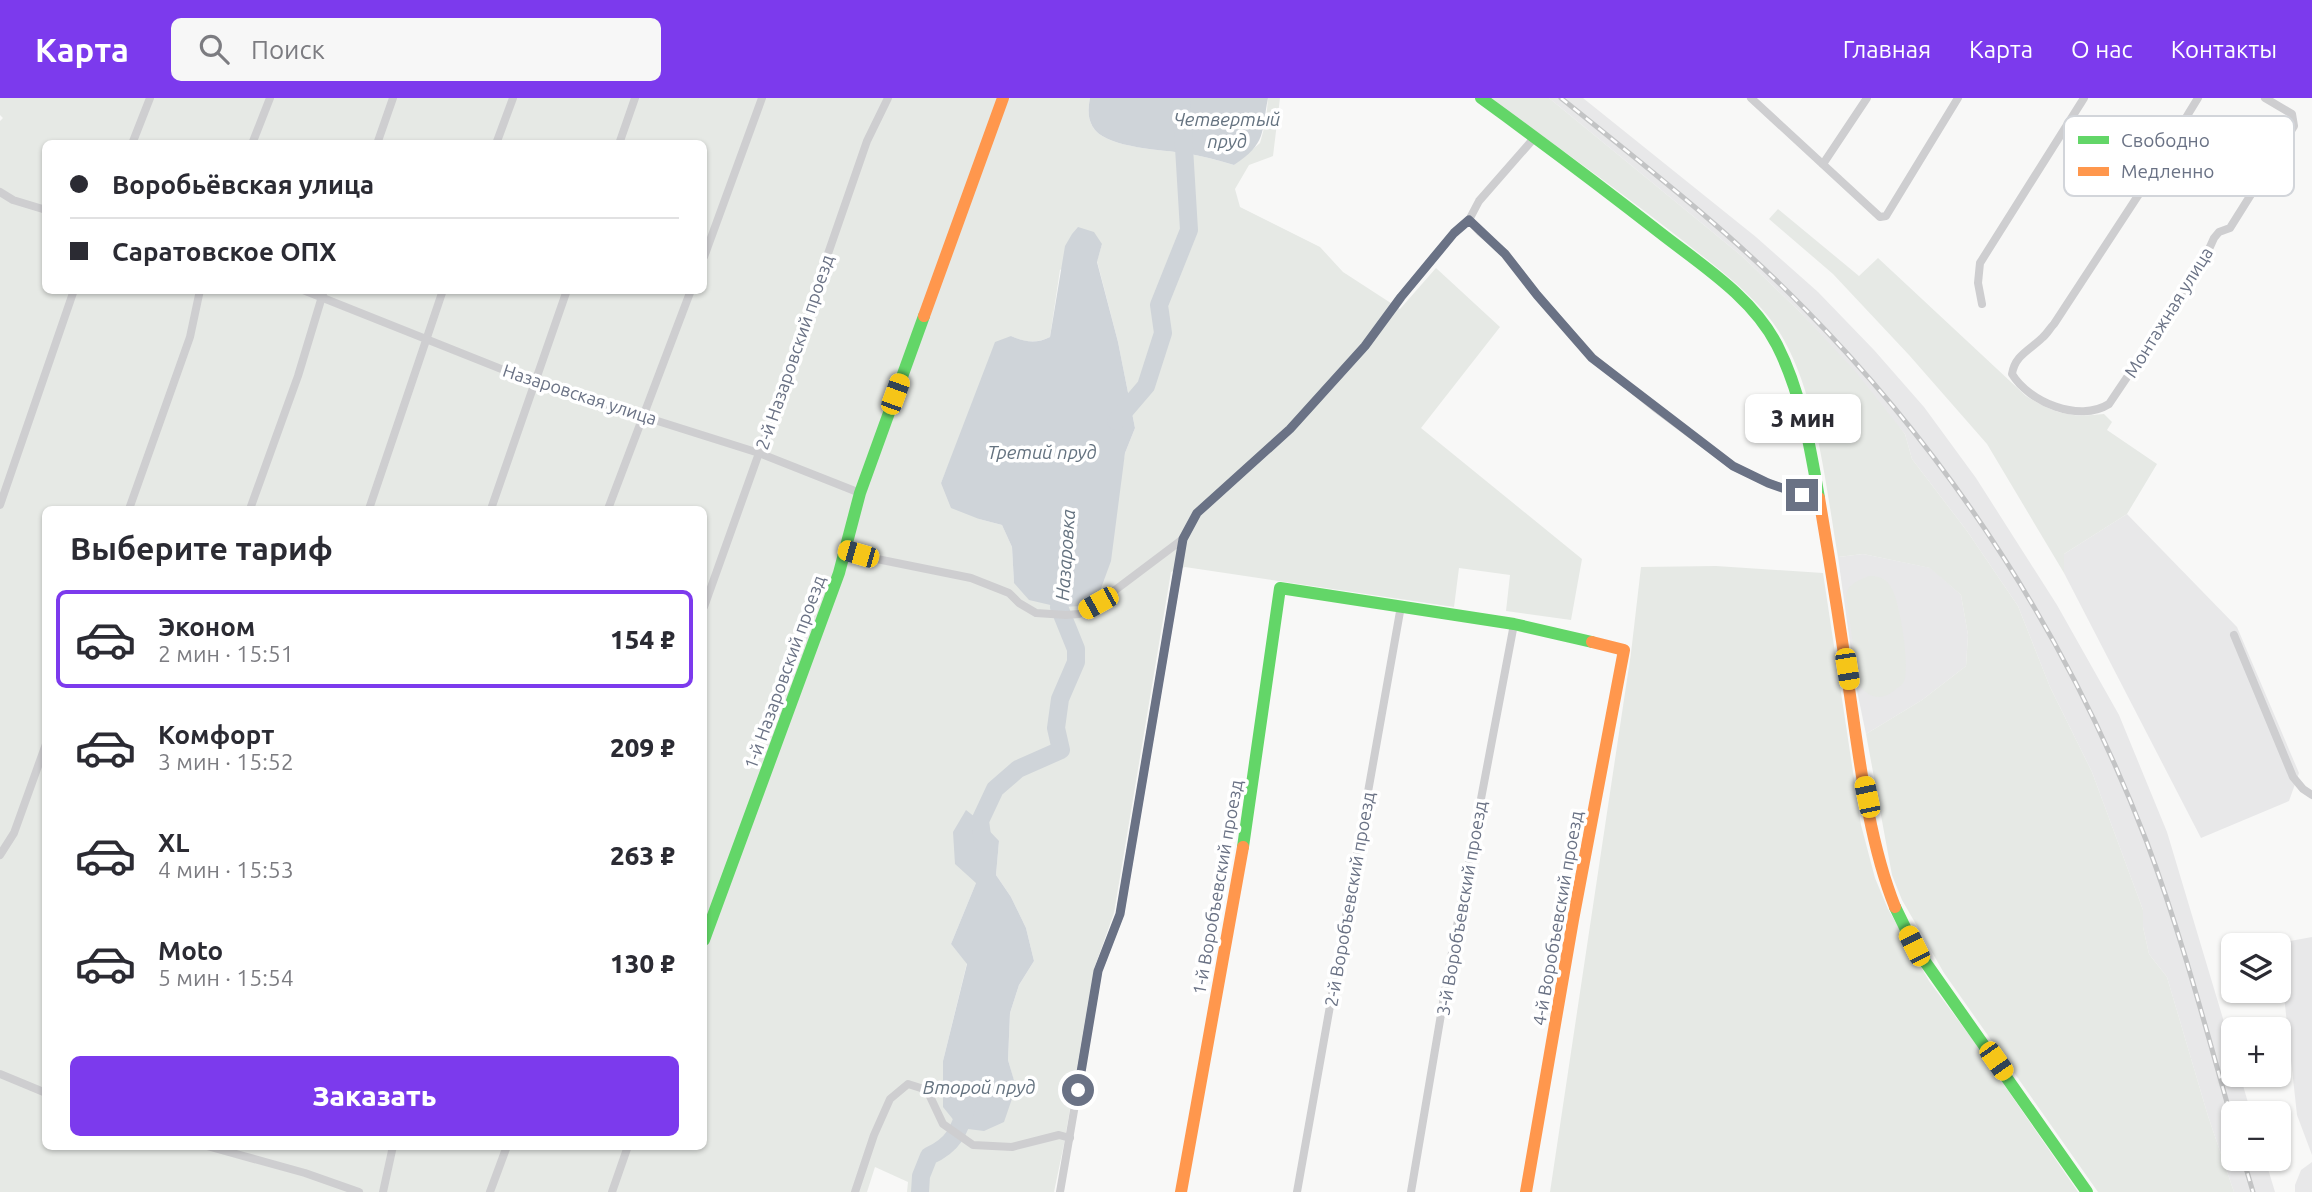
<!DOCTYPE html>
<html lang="ru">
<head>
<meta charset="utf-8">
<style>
  body { margin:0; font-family:Ubuntu,sans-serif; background:#f7f7f7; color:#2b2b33; height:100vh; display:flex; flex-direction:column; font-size:26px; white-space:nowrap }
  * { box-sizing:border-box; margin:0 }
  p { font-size:23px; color:#7c7c81 }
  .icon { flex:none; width:38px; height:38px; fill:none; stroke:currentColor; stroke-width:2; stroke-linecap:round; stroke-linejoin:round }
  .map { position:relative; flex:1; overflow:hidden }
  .panel { position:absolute; left:42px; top:408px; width:665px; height:644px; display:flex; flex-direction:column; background:#fff; border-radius:10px; box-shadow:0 2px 5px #0004 }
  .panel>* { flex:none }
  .banner { position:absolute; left:42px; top:42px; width:665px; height:154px; border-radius:10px; box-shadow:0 2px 5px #0004; display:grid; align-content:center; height:154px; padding:0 28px; background:#fff }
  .fabs { position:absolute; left:2221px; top:835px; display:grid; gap:14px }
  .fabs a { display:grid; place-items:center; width:70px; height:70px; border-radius:10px; background:#fff; box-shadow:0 2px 5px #0004; font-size:35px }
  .end { position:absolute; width:32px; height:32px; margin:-16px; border:9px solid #6a7285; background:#fff; box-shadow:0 0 0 4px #fff }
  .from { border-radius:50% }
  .bubble { position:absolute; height:49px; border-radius:10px; background:#fff; box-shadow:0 2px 5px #0004; font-size:23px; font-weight:800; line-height:49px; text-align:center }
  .car { position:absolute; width:21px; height:42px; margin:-21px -10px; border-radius:9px; box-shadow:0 0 5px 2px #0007; background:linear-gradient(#f5c518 24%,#345 0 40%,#f5c518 0 76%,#345 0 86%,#f5c518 0) }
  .banner b { display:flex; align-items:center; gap:24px; height:66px; font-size:26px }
  .banner b+b { border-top:2px solid #e1e1e2 }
  .banner i { width:18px; height:18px; background:#2b2b33 }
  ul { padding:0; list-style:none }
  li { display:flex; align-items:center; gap:21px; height:98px; margin:0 14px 10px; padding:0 14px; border:4px solid transparent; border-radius:10px }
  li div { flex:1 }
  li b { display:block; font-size:26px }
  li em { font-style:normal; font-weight:800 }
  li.on { border-color:#7c3aed }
  li>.icon { width:63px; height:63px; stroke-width:1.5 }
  h2 { padding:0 28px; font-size:32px; line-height:84px }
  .button { display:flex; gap:14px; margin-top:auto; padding:14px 28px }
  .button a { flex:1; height:80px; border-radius:10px; background:#7c3aed; color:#fff; font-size:28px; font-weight:800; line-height:80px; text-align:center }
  header { display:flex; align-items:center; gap:42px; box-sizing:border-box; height:98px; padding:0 35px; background:#7c3aed; color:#fff }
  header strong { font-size:33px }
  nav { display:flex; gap:38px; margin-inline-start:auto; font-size:24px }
  .search { width:490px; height:63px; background:#f7f7f7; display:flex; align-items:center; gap:18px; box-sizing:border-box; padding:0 24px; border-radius:10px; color:#7c7c81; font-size:26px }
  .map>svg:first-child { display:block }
  .built { fill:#e8e8e9 }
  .green { fill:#e6e9e5; fill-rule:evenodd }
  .water { fill:#cfd4d9 }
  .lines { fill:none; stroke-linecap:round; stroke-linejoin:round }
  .river { stroke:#cfd4d9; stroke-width:18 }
  .street { stroke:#ceced0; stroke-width:8 }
  .fast { stroke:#63d668; stroke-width:12 }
  .slow { stroke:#ff974d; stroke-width:12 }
  .rail-casing { stroke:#c3c4c5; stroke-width:5 }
  .rail { stroke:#fff; stroke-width:2.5; stroke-dasharray:8; stroke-linecap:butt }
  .route { stroke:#6a7285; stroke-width:9 }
  .labels { text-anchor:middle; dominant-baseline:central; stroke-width:7; stroke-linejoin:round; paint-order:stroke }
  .street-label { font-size:18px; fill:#6a7285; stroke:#fff }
  .water-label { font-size:19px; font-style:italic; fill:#657380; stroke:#fff }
  .key { fill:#fff; stroke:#d2d5da; stroke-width:2 }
  .key-label { font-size:19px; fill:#6a7285 }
</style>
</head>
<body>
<header>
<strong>Карта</strong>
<div class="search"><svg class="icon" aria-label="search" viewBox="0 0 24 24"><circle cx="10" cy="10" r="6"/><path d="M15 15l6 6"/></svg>Поиск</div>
<nav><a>Главная</a><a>Карта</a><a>О нас</a><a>Контакты</a></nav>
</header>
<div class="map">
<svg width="2312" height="1094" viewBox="0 0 2312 1094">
  <rect width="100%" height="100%" fill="#f8f8f7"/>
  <g class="built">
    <path d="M1549 0H1583L1756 139 1818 194 1874 252 1924 309 1976 380 2057 507 2119 617 2167 734 2233 954V976L2240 977 2251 1015H2233V1060L2265 1061 2275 1094H2234L2208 1018 2167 879 2149 856 2143 829V812L2092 674 2050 589 2018 508 1967 433 1912 361 1905 336 1800 214 1743 159Z"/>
    <path d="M2127 416 2237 529 2299 675 2289 703 2201 740 2064 475V456Z"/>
    <path d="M1863 456 1931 470 1961 497 1968 537 1966 568 1922 602 1866 636 1856 588 1838 459Z"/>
    <path d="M2312 839V1057L2297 1017 2279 852 2284 844Z"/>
    <path d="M2312 1064V1094H2295V1087L2301 1072Z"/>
  </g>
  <g class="green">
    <path d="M0 0H1090C1088 11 1087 22 1095 32 1110 50 1163 52 1185 55 1202 58 1218 62 1234 67L1260 45 1266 23 1268 0H1280L1273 58 1249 67 1235 91 1240 109 1320 149 1343 174 1400 211 1436 170 1500 229 1421 330 1582 461 1571 522 1506 513 1510 477 1459 470 1454 509 1185 469 1171 474 1114 815 1094 871 1064 1046 1054 1094H907L908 1084 875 1069 867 1094H0V23L3 20 0 17ZM46 46H704V192H46ZM1102 146 1097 163 1118 244 1135 330 1125 355 1118 394 1014 485 1012 449 1002 427 979 421 941 385 955 351 1011 238C1025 244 1035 246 1050 239L1060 172ZM46 411H704V1048H46ZM999 743 996 777 1011 799 1026 830 1034 863 1019 887 1010 915 1008 962 1016 990 943 1009V963L967 865 951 846 976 785Z"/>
    <path d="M1489 0H1549L1743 159 1800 214 1855 273 1905 336 1912 361 1967 433 2018 508 2050 589 2092 674 2143 812V829L2149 856 2167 879 2208 1018 2234 1094H2098L1944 875 1902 802 1892 777 1866 636 1922 602 1966 568 1968 537 1961 497 1930 470 1863 456 1838 459C1826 390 1818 304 1784 242 1763 203 1721 173 1686 145 1622 95 1556 47 1489 0Z"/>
    <path d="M1778 111 1859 178 1878 160 2026 298C2056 316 2069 320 2104 316L2112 324 2107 332 2157 366 2127 416 2064 456V475L1987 346 1909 257 1833 176 1769 121Z"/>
    <path d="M1716 468 1823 475 1861 727 1875 780 1888 811 1929 883 1976 946 2078 1094H1550L1631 555 1641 469Z"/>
    <path d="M1869 478C1878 478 1886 480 1891 489 1900 503 1909 564 1905 580 1904 586 1900 588 1895 592 1882 603 1870 601 1859 587L1846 498C1847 486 1859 482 1869 478Z"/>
  </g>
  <g class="water">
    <path d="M1090 0H1268C1261 35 1267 45 1234 67 1218 62 1202 58 1185 55 1163 52 1110 50 1095 32 1087 22 1088 11 1090 0Z"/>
    <path d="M1078 129 1094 134 1102 146 1097 164 1118 244 1135 330 1125 355 1111 463 1100 493 1083 508 1059 509 1029 502 1014 485 1012 449 1002 427 979 421 951 410 941 385 995 244 1011 238C1025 244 1036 246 1050 239L1065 148 1072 136Z"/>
    <path d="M966 712 980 723 999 743 996 777 1011 799 1026 830 1034 863 1019 887 1010 915 1008 962 1016 989 1004 1024 984 1033 960 1030 943 1009V963L967 866 951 846 976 785 955 766 953 734Z"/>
  </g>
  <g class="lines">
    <g class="river">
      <path d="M1116 323 1146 288 1163 235 1159 207 1189 132 1181 0"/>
      <path d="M983 745 980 723 995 691 1018 671 1061 652 1056 630 1060 601 1076 564V551L1059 509 1061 486"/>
      <path d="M920 1094 921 1078 929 1058C954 1047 959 1033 967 1008"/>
    </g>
    <g class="street">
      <path d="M1751 0 1880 119 1886 118 1958 0"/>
      <path d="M2198 0 2143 90 2054 226C2050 230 2047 236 2042 240 2030 252 2015 257 2012 276 2029 304 2079 325 2109 306L2200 171 2214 140 2219 134 2230 130 2294 28 2292 16 2265 0"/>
      <path d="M132 46 150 0"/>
      <path d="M252 46 270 0"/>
      <path d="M377 46 393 0"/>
      <path d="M496 46 513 0"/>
      <path d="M619 46 635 0"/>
      <path d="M1823 66 1867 0"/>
      <path d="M0 94 13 102 46 112"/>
      <path d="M1469 122 1480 134 1505 155 1537 197 1592 259 1654 309 1733 368 1768 385 1819 402"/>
      <path d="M704 159 762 0"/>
      <path d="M303 192 534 284 759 355 860 395"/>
      <path d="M1982 206 1978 185 1980 165 2084 0"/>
      <path d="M0 407 74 192"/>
      <path d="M129 411 190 239 200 192"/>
      <path d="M250 411 298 278 324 192"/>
      <path d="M369 411 443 192"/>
      <path d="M491 411 567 192"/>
      <path d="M608 411 691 192"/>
      <path d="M845 452 872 460 971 480 1009 495 1019 505 1036 515 1066 517 1079 516 1098 505 1183 441"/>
      <path d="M704 509 759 355 867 43 888 0"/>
      <path d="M2234 537 2293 679 2303 691 2312 697"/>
      <path d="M0 757 14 735 46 646"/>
      <path d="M0 976 46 995"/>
      <path d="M207 1048 305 1075 359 1094"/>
      <path d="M383 1094 393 1048"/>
      <path d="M490 1094 507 1048"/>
      <path d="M612 1094 628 1048"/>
      <path d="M855 1094 874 1037 890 1001 908 986 927 992 943 1026 973 1047 1012 1049 1059 1037 1070 1040"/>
      <path d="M1060 1094 1098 873 1120 816 1183 441 1197 415 1290 331 1365 248 1401 199 1454 135 1469 122 1479 103 1535 39"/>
      <path d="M1297 1094 1401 508"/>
      <path d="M1411 1094 1447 881 1514 526"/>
    </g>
    <g class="fast">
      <path d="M1481 0C1543 45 1603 90 1663 137 1703 168 1753 200 1777 247 1801 294 1810 348 1819 400"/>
      <path d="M1243 749 1280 490 1514 526 1592 544"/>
      <path d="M1895 809 1914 848 2087 1094"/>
      <path d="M704 842 839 475 860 395 924 218"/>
    </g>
    <g class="slow">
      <path d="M924 218 1003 0"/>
      <path d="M1819 400C1831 470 1842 540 1852 611 1861 675 1871 749 1895 809"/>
      <path d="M1181 1094 1243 749"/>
      <path d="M1526 1094 1573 822 1624 552 1592 544"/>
    </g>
    <g class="rail-casing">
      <g id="rail">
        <path d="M1561 0C1644 67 1729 133 1804 210 1955 363 2069 542 2146 742 2181 835 2206 931 2233 1026"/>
        <path d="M2243 1060 2253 1094"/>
      </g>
    </g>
    <use href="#rail" class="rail"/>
  </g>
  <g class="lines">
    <path class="route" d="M1078 992 1098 873 1120 816 1183 441 1197 415 1290 331 1365 248 1401 199 1454 135 1469 122 1505 156 1537 197 1592 260 1733 368 1768 385 1802 397"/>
  </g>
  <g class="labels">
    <g class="street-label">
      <text transform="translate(2168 214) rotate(-58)">Монтажная улица</text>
      <text transform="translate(794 254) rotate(-71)">2-й Назаровский проезд</text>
      <text transform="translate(580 296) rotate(18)">Назаровская улица</text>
      <text transform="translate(784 574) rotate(-70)">1-й Назаровский проезд</text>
      <text transform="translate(1217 789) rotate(-80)">1-й Воробъевский проезд</text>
      <text transform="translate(1349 801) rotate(-80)">2-й Воробъевский проезд</text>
      <text transform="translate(1461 810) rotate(-80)">3-й Воробъевский проезд</text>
      <text transform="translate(1557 820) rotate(-80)">4-й Воробъевский проезд</text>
    </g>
    <g class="water-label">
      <text x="1227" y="21">Четвертый<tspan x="1227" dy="22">пруд</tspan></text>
      <text x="1042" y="354">Третий пруд</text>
      <text transform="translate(1065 457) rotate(-86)">Назаровка</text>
      <text x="979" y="989">Второй пруд</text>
    </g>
  </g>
  <rect x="2064" y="18" width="230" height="80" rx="10" class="key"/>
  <rect x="2078" y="38" width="31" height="8" fill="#63d668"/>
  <rect x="2078" y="69" width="31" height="9" fill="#ff974d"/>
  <g class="key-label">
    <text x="2121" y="49">Свободно</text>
    <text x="2121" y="80">Медленно</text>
  </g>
</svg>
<div class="fabs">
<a><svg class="icon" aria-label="layers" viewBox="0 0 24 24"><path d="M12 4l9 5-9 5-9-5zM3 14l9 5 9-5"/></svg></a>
<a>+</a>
<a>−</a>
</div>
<i class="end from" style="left:1078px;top:992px"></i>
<i class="end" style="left:1802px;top:397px"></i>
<div class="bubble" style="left:1745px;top:296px;width:116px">3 мин</div>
<i class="car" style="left:895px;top:296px;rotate:20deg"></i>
<i class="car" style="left:858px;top:456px;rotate:286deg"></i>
<i class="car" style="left:1098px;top:505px;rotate:241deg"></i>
<i class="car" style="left:1847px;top:571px;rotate:171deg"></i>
<i class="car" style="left:1867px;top:699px;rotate:348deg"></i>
<i class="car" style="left:1914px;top:848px;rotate:333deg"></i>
<i class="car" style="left:1996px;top:963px;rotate:145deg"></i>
<div class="banner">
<b><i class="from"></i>Воробьёвская улица</b>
<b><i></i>Саратовское ОПХ</b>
</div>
<section class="panel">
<h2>Выберите тариф</h2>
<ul>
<li class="on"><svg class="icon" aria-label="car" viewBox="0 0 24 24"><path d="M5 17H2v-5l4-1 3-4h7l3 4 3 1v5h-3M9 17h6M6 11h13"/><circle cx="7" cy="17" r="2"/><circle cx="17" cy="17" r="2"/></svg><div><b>Эконом</b><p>2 мин · 15:51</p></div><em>154 ₽</em></li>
<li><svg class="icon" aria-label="car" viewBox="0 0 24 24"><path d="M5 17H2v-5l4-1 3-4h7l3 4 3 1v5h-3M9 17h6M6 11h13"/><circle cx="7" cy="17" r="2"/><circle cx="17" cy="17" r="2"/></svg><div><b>Комфорт</b><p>3 мин · 15:52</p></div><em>209 ₽</em></li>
<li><svg class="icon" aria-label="car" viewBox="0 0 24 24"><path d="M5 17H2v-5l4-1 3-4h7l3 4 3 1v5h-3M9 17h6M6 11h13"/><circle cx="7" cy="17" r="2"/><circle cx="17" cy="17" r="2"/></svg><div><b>XL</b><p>4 мин · 15:53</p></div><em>263 ₽</em></li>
<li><svg class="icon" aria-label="car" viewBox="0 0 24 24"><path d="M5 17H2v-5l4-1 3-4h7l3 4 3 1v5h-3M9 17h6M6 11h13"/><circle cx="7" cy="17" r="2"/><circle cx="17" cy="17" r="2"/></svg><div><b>Moto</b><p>5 мин · 15:54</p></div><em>130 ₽</em></li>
</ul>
<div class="button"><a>Заказать</a></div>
</section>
</div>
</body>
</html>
